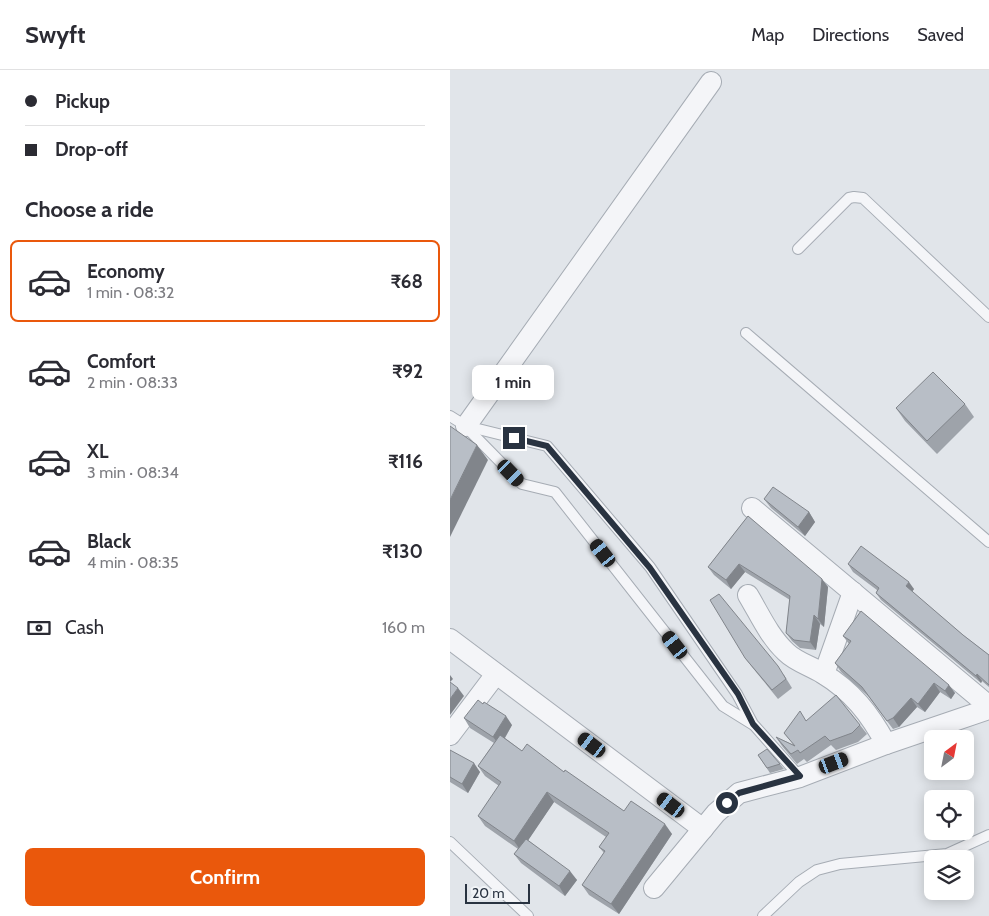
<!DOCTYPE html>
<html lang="en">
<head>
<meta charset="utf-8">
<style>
  body { margin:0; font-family:Cabin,sans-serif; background:#f2f2f3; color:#2b2b33; height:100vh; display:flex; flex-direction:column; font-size:19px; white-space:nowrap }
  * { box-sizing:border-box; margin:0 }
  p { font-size:16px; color:#7c7c81 }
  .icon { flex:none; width:28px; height:28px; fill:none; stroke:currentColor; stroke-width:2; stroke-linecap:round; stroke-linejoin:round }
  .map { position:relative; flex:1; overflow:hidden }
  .panel { display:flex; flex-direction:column; background:#fff; width:450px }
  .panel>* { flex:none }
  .guide { display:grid; align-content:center; height:110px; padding:0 25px; background:#fff }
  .needle { width:32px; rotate:32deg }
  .controls { position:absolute; left:474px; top:660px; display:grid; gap:10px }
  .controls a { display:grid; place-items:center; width:50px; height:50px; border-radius:8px; background:#fff; box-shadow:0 2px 12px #0003; font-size:25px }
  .scale { position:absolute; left:15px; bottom:12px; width:65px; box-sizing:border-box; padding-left:5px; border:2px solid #293341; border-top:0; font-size:14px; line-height:18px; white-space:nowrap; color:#293341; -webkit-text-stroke:4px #f1f4f7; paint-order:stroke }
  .end { position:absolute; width:22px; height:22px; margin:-11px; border:6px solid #293341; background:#fff; box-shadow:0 0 0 2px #fff }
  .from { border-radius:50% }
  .bubble { position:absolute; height:35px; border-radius:8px; background:#fff; box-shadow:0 2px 12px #0003; font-size:16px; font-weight:700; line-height:35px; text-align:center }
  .car { position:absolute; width:15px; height:30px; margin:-15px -8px; border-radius:6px; box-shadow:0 0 4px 1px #0007; background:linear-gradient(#222 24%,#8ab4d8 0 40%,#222 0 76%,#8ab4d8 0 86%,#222 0) }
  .guide b { display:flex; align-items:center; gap:18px; height:48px; font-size:19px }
  .guide b+b { border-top:1px solid #e1e1e2 }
  .guide i { width:12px; height:12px; background:#2b2b33 }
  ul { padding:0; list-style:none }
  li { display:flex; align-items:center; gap:15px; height:82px; margin:0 10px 8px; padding:0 15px; border:2px solid transparent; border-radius:8px }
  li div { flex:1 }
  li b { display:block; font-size:19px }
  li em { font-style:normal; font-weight:700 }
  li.active { border-color:#ea580c }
  li>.icon { width:45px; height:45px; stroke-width:1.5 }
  h2 { padding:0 25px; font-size:22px; line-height:60px }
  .pay { display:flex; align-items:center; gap:12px; height:55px; padding:0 25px; font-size:19px }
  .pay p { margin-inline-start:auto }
  .action { display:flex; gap:10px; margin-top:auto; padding:10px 25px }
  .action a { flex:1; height:58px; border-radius:8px; background:#ea580c; color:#fff; font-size:20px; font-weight:700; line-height:58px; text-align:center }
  header { display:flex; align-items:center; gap:30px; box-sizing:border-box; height:70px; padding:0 25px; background:#fff; border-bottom:1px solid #e1e1e2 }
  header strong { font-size:24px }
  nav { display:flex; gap:28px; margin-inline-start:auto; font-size:18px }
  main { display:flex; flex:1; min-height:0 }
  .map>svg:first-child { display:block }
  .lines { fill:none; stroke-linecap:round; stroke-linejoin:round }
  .service-casing { stroke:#a6acb4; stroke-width:12 }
  .minor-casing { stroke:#a6acb4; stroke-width:22 }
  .service { stroke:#f4f5f8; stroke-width:10 }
  .minor { stroke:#f4f5f8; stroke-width:20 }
  .wall { fill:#9ea3aa }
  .shaded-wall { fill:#81858b }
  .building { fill:#b8bec6; stroke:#81858b }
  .route { stroke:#293341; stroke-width:6 }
</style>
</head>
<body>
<header>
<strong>Swyft</strong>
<nav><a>Map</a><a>Directions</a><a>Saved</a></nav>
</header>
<main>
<section class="panel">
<div class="guide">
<b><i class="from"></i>Pickup</b>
<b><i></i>Drop-off</b>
</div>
<h2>Choose a ride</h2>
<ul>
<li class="active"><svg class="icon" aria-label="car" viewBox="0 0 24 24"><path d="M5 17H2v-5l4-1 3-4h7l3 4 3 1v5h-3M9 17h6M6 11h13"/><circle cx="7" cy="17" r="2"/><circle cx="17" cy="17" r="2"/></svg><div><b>Economy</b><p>1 min · 08:32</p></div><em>₹68</em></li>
<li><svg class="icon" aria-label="car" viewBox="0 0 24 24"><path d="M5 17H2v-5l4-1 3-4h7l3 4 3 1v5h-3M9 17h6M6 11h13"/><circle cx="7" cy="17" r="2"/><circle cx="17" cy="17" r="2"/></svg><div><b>Comfort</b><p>2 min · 08:33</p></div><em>₹92</em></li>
<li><svg class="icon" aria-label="car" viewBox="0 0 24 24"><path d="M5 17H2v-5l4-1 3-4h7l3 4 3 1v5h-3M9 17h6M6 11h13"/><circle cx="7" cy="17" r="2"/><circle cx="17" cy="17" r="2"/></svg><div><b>XL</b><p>3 min · 08:34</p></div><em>₹116</em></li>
<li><svg class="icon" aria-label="car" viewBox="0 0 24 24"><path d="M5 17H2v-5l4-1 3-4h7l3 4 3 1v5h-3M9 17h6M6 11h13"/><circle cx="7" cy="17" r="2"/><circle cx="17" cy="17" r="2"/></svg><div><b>Black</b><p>4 min · 08:35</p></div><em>₹130</em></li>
</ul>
<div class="pay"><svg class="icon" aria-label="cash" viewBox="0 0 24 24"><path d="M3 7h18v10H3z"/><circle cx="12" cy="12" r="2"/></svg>Cash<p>160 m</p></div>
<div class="action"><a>Confirm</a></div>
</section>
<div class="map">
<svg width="539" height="846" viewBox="0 0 539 846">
  <rect width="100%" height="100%" fill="#e1e5ea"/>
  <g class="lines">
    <g class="service-casing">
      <g id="service">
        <path d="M348 179 399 128 404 127 413 128 539 247"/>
        <path d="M296 263 539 472"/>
        <path d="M0 346 16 356 97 376 200 497 287 624 303 654 350 707"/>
        <path d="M16 357 72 414 105 422 273 636 302 654"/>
        <path d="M0 772 78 846"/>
        <path d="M313 846 349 812 367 800 390 794 497 784 539 765"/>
      </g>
    </g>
    <g class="minor-casing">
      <g id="minor">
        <path d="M16 356 261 12"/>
        <path d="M302 438 539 636"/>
        <path d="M298 525C310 545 319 566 336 582 346 592 361 596 372 603 402 621 420 644 436 674"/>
        <path d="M0 569 253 759"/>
        <path d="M374 604 403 522"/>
        <path d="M0 665 46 604"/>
        <path d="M204 818 266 743 289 723 350 707 436 674 539 639"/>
      </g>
    </g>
    <use href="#service" class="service"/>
    <use href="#minor" class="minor"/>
  </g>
  <g class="wall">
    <path d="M515 334 524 347 487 384 455 351 446 338Z"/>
    <path d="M314 429 359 442 365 452 355 466 321 438Z"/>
    <path d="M298 446 378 517 374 557 370 554 366 580 350 578 342 571 336 563 340 530 295 502 281 519 264 505 258 497Z"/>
    <path d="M398 494 464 519 462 522 513 565 539 585V617L532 611 531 613 431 530 426 523 427 520 403 502Z"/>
    <path d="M393 566 505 623 501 629 490 622 475 642 467 637 449 657 443 659 418 626 391 602 385 593 399 574Z"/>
    <path d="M295 588 334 605 342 618 328 629 302 597Z"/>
    <path d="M14 648 62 655 55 668 72 681 114 702 174 741 222 764 169 844 139 825 132 815 154 783 149 777 156 767 104 732 78 770 127 810 115 826 71 793 64 784 68 779 35 756 28 746 49 716 35 706 28 696 44 673 20 658Z"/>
    <path d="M356 651 410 655 417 664 408 672 386 680 381 675 357 692 354 689 347 694 332 676 326 667 344 675 334 663Z"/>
    <path d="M0 680 30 702 18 723 0 712Z"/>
    <path d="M308 685 330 694 334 699 320 703Z"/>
  </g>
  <g class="shaded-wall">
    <path d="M27 375 38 390 0 467V430Z"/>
    <path d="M359 442 365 452 355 466 348 457Z"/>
    <path d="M289 494 295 502 281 519 276 510Z"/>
    <path d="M372 509 378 517 374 557 368 549Z"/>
    <path d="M459 512 464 519 461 523 456 516Z"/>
    <path d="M364 545 370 554 366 580 360 572Z"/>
    <path d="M527 604 532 611 531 613 526 606Z"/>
    <path d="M0 605 3 609 0 612Z"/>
    <path d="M484 613 490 622 475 642 468 634Z"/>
    <path d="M499 615 505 623 501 629 495 621Z"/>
    <path d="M8 618 14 626 0 645V629Z"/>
    <path d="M461 628 467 637 449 657 443 648Z"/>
    <path d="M56 646 62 655 50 676 43 667Z"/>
    <path d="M24 693 30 702 18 723 12 714Z"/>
    <path d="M97 722 104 732 71 781 64 771Z"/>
    <path d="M215 754 222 764 169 844 161 834Z"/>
    <path d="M120 801 127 810 115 826 109 816Z"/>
  </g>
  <g class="building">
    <path d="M483 302 515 334 477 371 446 338Z"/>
    <path d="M0 356 27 375 0 430Z"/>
    <path d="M323 417 359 442 348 457 314 429Z"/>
    <path d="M298 446 372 509 368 549 364 545 360 572 344 570 336 563 340 526 289 494 276 510 258 497Z"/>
    <path d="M411 476 459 512 456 516 513 565 539 585V615L527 604 526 606 426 523 429 518 398 494Z"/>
    <path d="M269 524 328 596 336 609 322 620 295 588 260 530Z"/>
    <path d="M411 541 499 615 495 621 484 613 468 634 461 628 443 648 437 651 412 617 385 593 401 571 393 566Z"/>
    <path d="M0 612 8 618 0 629Z"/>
    <path d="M386 625 410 655 402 663 380 671 375 666 350 683 348 680 341 684 326 667 345 676 334 663 350 641 356 651Z"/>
    <path d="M28 630 33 634 34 632 56 646 43 667 14 648Z"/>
    <path d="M50 665 72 681 77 674 114 702 115 700 174 741 181 731 215 754 161 834 132 815 155 781 149 777 159 763 97 722 64 771 28 746 51 712 28 696Z"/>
    <path d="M317 679 330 694 317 698 308 685Z"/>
    <path d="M0 680 24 693 12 714 0 707Z"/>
    <path d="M76 769 120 801 109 816 64 784Z"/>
  </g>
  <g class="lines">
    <path class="route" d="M64 368 97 376 200 498 288 624 303 654 350 706 289 723 277 733"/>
  </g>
</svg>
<div class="controls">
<a><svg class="needle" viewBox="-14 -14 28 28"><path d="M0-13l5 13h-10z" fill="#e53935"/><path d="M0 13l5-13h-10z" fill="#7c7c81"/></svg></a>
<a><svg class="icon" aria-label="locate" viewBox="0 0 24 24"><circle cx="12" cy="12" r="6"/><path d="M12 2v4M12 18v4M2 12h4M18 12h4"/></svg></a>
<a><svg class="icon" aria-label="layers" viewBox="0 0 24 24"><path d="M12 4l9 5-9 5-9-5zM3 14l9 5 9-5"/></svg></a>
</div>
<div class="scale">20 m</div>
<i class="end from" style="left:277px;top:733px"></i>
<i class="end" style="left:64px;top:368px"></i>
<div class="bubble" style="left:22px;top:295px;width:82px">1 min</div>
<i class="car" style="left:61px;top:403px;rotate:136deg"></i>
<i class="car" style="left:153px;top:483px;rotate:322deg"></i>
<i class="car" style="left:225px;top:575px;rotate:322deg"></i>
<i class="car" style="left:142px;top:675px;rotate:307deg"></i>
<i class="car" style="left:384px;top:693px;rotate:69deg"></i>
<i class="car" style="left:221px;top:735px;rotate:307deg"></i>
</div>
</main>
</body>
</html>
